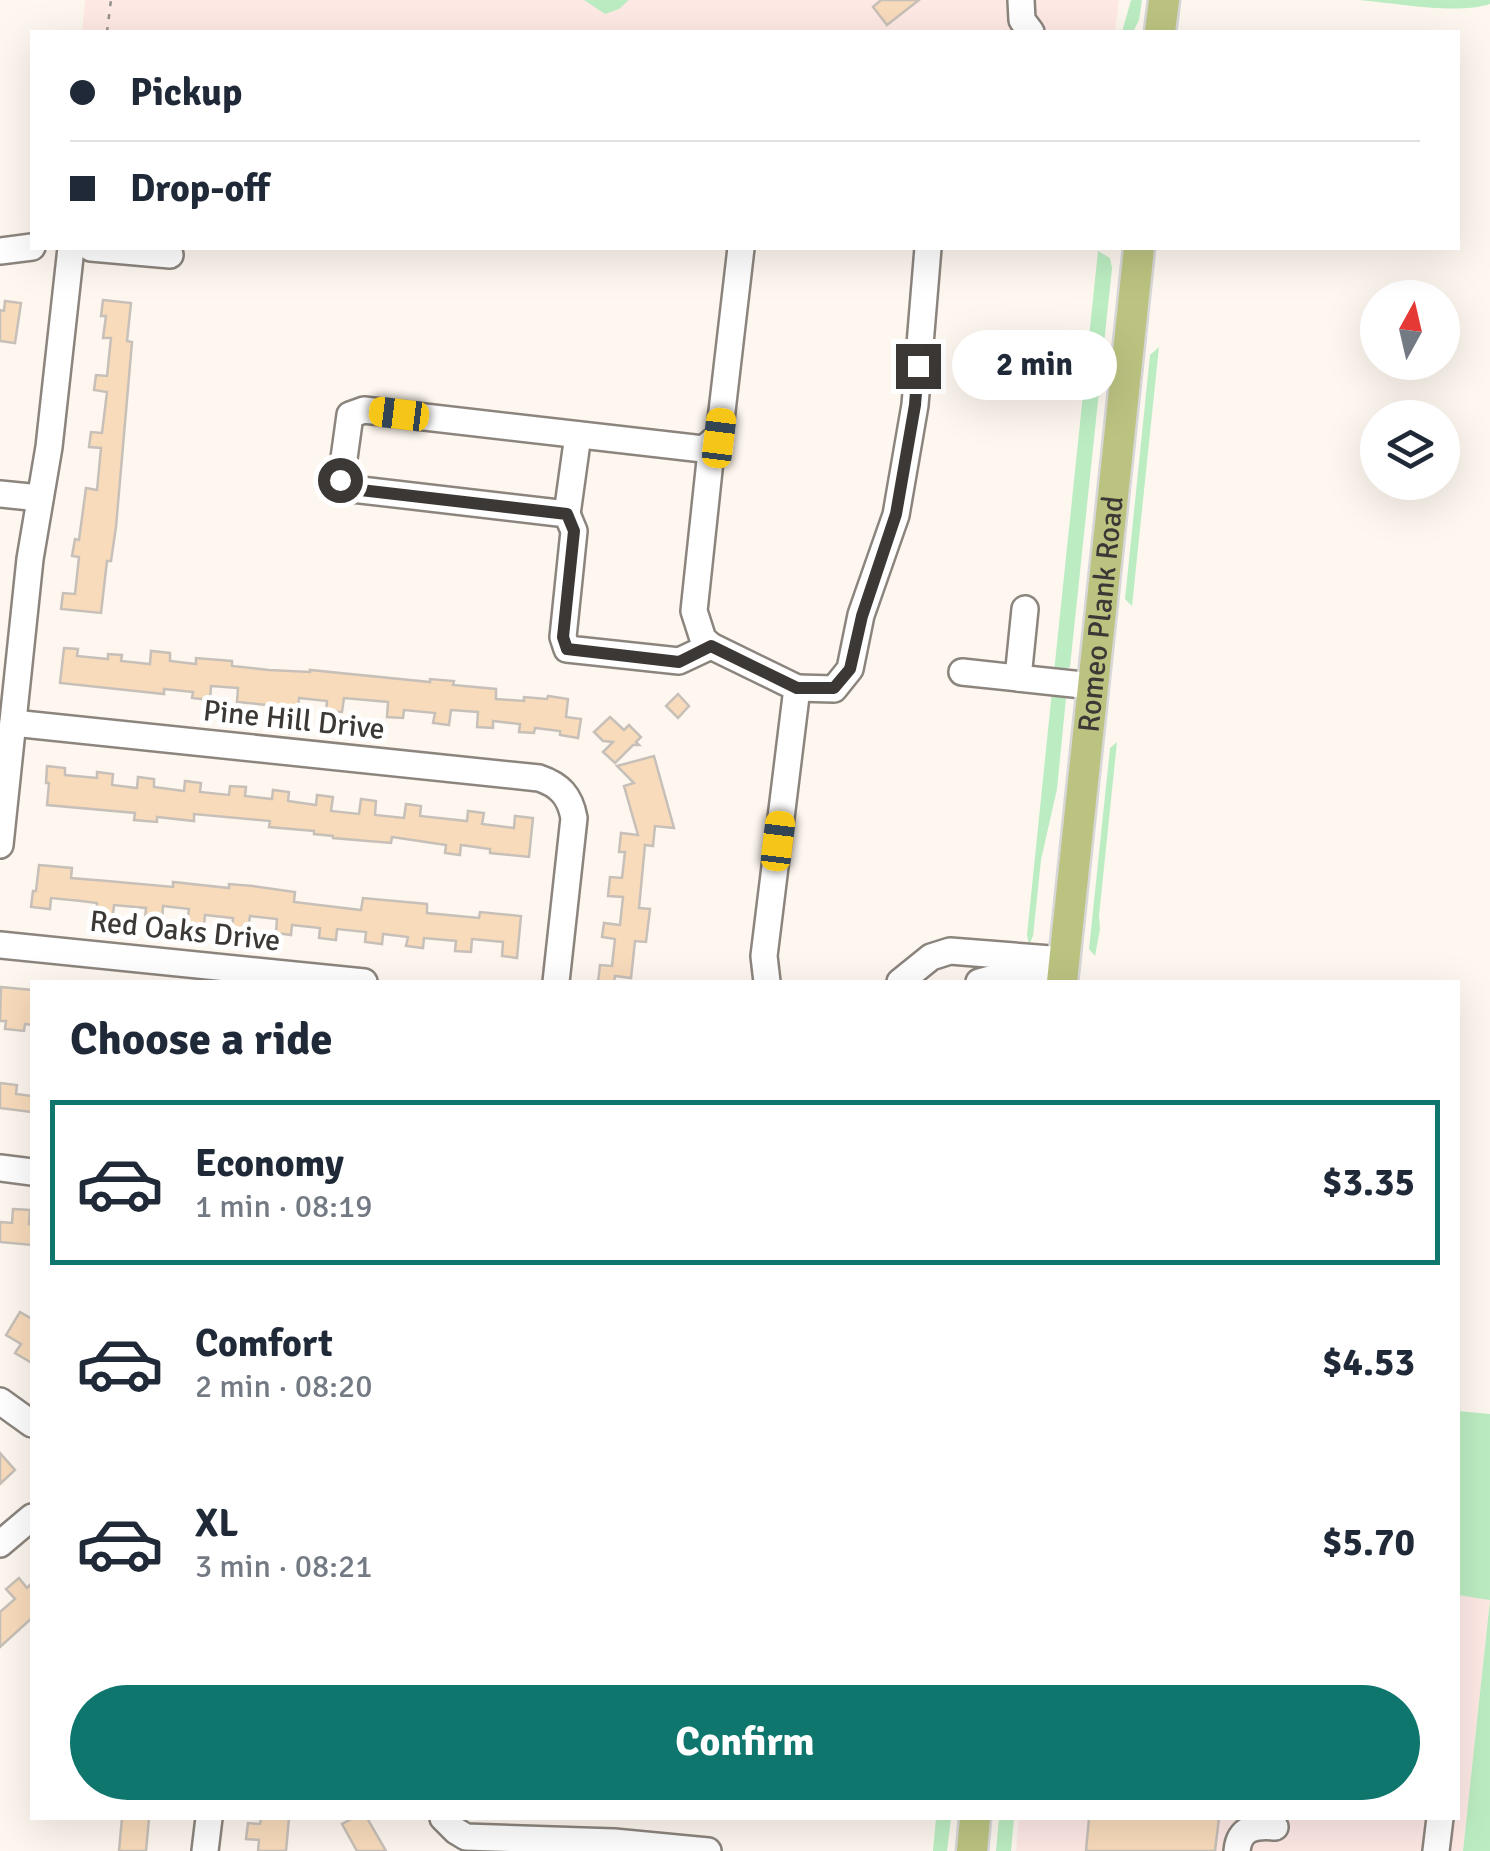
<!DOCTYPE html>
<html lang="en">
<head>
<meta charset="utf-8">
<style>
  body { margin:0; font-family:Signika,sans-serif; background:#f6f6f7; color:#1f2937; height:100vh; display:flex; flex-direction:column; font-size:38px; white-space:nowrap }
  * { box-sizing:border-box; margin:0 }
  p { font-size:32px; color:#747a83 }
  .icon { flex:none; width:55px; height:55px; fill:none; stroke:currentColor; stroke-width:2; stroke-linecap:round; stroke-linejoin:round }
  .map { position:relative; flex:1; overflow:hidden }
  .details { position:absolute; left:30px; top:980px; width:1430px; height:840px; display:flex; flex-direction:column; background:#fff; border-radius:0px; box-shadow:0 10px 40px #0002 }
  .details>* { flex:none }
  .hud { position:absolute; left:30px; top:30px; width:1430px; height:220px; border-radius:0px; box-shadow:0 10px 40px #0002; display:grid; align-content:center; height:220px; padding:0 40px; background:#fff }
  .needle { width:65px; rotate:8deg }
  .controls { position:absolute; left:1360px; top:280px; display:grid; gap:20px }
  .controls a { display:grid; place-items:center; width:100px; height:100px; border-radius:50%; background:#fff; box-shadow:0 10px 40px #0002; font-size:50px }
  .end { position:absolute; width:45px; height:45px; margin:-22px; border:12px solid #3b3835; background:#fff; box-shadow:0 0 0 5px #fff }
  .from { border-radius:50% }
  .bubble { position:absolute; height:70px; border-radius:35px; background:#fff; box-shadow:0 10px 40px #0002; font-size:32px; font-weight:700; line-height:70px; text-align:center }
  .car { position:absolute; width:30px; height:60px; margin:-30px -15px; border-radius:12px; box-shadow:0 0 8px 2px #0007; background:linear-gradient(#f5c518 24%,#345 0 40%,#f5c518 0 76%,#345 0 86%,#f5c518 0) }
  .hud b { display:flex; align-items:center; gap:35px; height:95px; font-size:38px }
  .hud b+b { border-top:2px solid #e0e1e3 }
  .hud i { width:25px; height:25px; background:#1f2937 }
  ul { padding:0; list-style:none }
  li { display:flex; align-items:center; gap:30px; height:165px; margin:0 20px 15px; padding:0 20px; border:5px solid transparent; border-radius:0px }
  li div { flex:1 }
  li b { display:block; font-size:38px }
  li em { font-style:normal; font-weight:700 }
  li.active { border-color:#0f766e }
  li>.icon { width:90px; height:90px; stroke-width:1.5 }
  h2 { padding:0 40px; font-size:45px; line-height:120px }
  .action { display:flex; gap:20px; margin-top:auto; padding:20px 40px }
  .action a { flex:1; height:115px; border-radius:60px; background:#0f766e; color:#fff; font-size:40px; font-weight:700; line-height:115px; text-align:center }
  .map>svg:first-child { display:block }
  .education { fill:#fee9e5 }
  .green { fill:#bcedc2 }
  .building { fill:#f8dbbb; stroke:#c7c0b9; stroke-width:2.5 }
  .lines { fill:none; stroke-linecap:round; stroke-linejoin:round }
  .minor-casing { stroke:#8c857e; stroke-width:30 }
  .major-casing { stroke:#d8d7d7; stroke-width:35 }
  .path { stroke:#96918c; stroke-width:2.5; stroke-dasharray:5 8; stroke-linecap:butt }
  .minor { stroke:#fff; stroke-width:25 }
  .major { stroke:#bcc381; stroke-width:30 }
  .route { stroke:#3b3835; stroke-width:12 }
  .labels { text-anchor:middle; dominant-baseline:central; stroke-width:10; stroke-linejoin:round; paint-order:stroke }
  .street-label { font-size:30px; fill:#3b3835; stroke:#fff }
</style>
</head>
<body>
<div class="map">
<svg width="1490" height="1851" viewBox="0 0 1490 1851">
  <rect width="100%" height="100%" fill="#fef7ef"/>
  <g class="education">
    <path d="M85 0H1119L1115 32H82Z"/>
    <path d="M1458 1595 1490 1599 1463 1851H1016L1019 1818H1458Z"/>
  </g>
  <g class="green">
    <path d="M584 0H629L619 9 605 14Z"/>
    <path d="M1131 0H1142L1139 20 1133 32H1122Z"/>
    <path d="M1359 0H1490V4C1457 15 1395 3 1359 0Z"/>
    <path d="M1098 251 1110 258 1112 268 1070 667 1054 672Z"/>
    <path d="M1159 347 1132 606 1125 599 1150 355Z"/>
    <path d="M1052 691 1066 698 1057 789 1041 860 1033 936 1029 945 1027 935Z"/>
    <path d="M1117 742 1099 916 1100 929 1095 956 1089 949 1110 748Z"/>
    <path d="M1458 1411 1490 1414V1851H1463L1490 1600 1458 1595Z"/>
    <path d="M936 1818H951L947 1851H933Z"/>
    <path d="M999 1818H1014L1011 1851H996Z"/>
  </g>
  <g class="building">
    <path d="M881 0H919L887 25 873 7Z"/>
    <path d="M103 300 131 303 127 341 132 342 116 527 111 561H107L101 613 61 609 63 593 75 594 79 557 72 556 75 539 79 540 86 488 97 490 101 448 89 447 91 432 102 433 107 392 94 390 96 375 107 376 111 338H103L106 316H101Z"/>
    <path d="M5 301 21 303 15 343 0 341V310L4 311Z"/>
    <path d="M64 648 78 649 77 656 108 659V654L122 655 121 661 150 664 151 651 170 653V661L196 664V658L232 661V666L269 670 310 672V670L430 682V679L454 681 453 685 496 689V699L524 701V697L547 699 548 696 568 699 566 717 581 719 578 738 560 735V731L535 728 534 733 519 732 520 724 493 721V728L477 727 478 712 451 710 449 725 433 723 435 713 404 710 403 718 387 717 388 702 344 698 342 712 326 711 327 701 299 698 298 708 237 702 238 688 211 686 210 700 192 698 193 692 164 689V694L60 683Z"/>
    <path d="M678 694 689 706 678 718 666 706Z"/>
    <path d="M610 717 624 730 629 725 641 737 636 742 639 745H633L615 763 603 752 613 742 603 741 594 732Z"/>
    <path d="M654 756 674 828 655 826 653 846 645 845 639 908 650 909 646 942 635 941 631 978 615 976 614 982H598L600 965 612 966 615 939 602 937 604 923 620 925 623 897 608 896 610 877 622 878 625 852H619L621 833 638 835 624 786 634 783 617 766Z"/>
    <path d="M47 766 65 768V775L97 778V772L113 774 112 785 137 788 138 777 154 779V787L184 791 185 781 201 783 200 792 229 795 230 786 246 787 245 796 272 799 273 790 289 792 288 801 316 805 317 795 333 797 331 811 359 814 361 799 376 801 375 815 404 818 406 804 421 806 420 816 467 821 468 811 484 813 482 824 514 828 515 816 533 818 529 857 490 853V849L461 845 460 855 445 853 446 845 392 837 391 843 333 838V836L314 834V831L269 827 270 821 194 814V821L157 817V822L134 820 135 813 47 805 49 783H46Z"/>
    <path d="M39 865 72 868 71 878 107 881 173 887V882L229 888V884L253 886 295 892 294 902 361 910 363 898 427 904V913L479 918 480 912 521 916 517 958 502 956 503 942 472 939 471 952 455 951 456 941 424 938 423 948 406 946 408 937 383 934 382 944 365 942 366 932 337 929 336 940 319 938 320 928 292 925 291 935 276 933 277 919 250 916 248 930 232 928 233 918 205 915 204 925 187 923 189 909 163 906 162 920 145 919 146 908 114 905 113 915 96 914 97 903 81 901 51 898 50 909 31 907 33 891H36Z"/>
    <path d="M1 987 32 990V1025L25 1024 24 1031 5 1029 6 1021H0Z"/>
    <path d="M0 1083 17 1085 16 1094 32 1096V1112L0 1108Z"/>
    <path d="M13 1209 30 1210 29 1224 32 1225V1245L0 1242V1222L12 1223Z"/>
    <path d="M20 1312 32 1319V1363L15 1353 21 1344 6 1335Z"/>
    <path d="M0 1453 15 1470 0 1484Z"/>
    <path d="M19 1578 27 1588 32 1583V1618L0 1647V1612L15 1599 6 1589Z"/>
    <path d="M122 1818H149L146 1851H119Z"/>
    <path d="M261 1818H289L286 1851H258L259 1840 246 1839 248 1823 260 1824Z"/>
    <path d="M353 1818H367L386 1851H357L342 1824Z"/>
    <path d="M1089 1818H1219L1215 1851H1086Z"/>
  </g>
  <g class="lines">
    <g class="minor-casing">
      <g id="minor">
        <path d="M1021 0 1022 20 1031 32"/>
        <path d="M91 248 170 255"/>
        <path d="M0 251 32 247"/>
        <path d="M712 442 694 611 703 639 711 646 797 688 764 956 767 982"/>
        <path d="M0 494 40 498"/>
        <path d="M567 514 578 435"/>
        <path d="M711 646 679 661 567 649 563 637 574 531 567 514 352 489 341 480 350 415 364 410 703 449 719 437 741 248"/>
        <path d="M962 672 1092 686"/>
        <path d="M1018 678 1025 609"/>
        <path d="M797 688 834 689 850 669 861 615 896 515 915 405 928 248"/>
        <path d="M13 723 539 778C560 785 570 796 574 818L556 982"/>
        <path d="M0 845 30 559 49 447 71 248"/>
        <path d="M0 945 364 982"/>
        <path d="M900 982 931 957 950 951 1064 960"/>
        <path d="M979 982 1001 976 1057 982"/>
        <path d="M0 1168 32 1172"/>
        <path d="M0 1401 32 1424"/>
        <path d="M0 1544 32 1517"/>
        <path d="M443 1818 456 1831 466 1837 614 1842 708 1851"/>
        <path d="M205 1851 209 1818"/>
        <path d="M1237 1851C1239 1828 1255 1825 1275 1827"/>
        <path d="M1436 1851 1440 1818"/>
      </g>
    </g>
    <g class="major-casing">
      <g id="major">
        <path d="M1160 32 1164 0"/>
        <path id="s1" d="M1062 982 1139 248"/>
        <path d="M972 1851 975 1818"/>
      </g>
    </g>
    <path class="path" d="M107 32 111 0"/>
    <use href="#minor" class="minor"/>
    <use href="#major" class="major"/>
  </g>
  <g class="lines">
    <path class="route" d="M340 480 352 489 567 514 574 531 563 637 567 649 679 662 711 646 797 688H834L850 669 862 616 896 514 915 405 918 366"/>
  </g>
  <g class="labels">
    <g class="street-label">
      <text stroke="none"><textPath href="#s1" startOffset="370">Romeo Plank Road</textPath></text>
      <text transform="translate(294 720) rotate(6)">Pine Hill Drive</text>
      <text transform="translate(185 931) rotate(6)">Red Oaks Drive</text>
    </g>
  </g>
</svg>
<div class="controls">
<a><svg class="needle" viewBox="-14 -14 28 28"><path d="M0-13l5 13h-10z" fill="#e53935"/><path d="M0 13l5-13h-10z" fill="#747a83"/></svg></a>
<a><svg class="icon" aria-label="layers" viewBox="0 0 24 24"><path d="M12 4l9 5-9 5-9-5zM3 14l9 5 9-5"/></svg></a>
</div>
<i class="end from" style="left:340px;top:480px"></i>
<i class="end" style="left:918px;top:366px"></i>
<div class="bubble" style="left:952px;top:330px;width:165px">2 min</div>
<i class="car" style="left:399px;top:414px;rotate:277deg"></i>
<i class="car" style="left:719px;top:438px;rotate:7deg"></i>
<i class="car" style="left:778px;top:841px;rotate:7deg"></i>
<div class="hud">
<b><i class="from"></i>Pickup</b>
<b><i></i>Drop-off</b>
</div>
<section class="details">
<h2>Choose a ride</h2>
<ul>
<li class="active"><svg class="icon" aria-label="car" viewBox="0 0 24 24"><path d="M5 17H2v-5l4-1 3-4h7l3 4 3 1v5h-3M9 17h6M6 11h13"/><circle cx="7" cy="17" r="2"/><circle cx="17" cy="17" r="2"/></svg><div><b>Economy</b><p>1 min · 08:19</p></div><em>$3.35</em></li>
<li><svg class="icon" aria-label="car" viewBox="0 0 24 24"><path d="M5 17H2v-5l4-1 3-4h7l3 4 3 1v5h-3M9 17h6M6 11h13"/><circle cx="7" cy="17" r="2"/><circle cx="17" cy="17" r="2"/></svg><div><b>Comfort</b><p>2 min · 08:20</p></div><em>$4.53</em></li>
<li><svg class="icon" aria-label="car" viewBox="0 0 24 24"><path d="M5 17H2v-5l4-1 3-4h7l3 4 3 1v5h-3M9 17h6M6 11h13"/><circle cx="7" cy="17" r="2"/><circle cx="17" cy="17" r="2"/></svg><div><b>XL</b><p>3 min · 08:21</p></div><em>$5.70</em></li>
</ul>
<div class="action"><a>Confirm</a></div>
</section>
</div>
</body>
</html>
